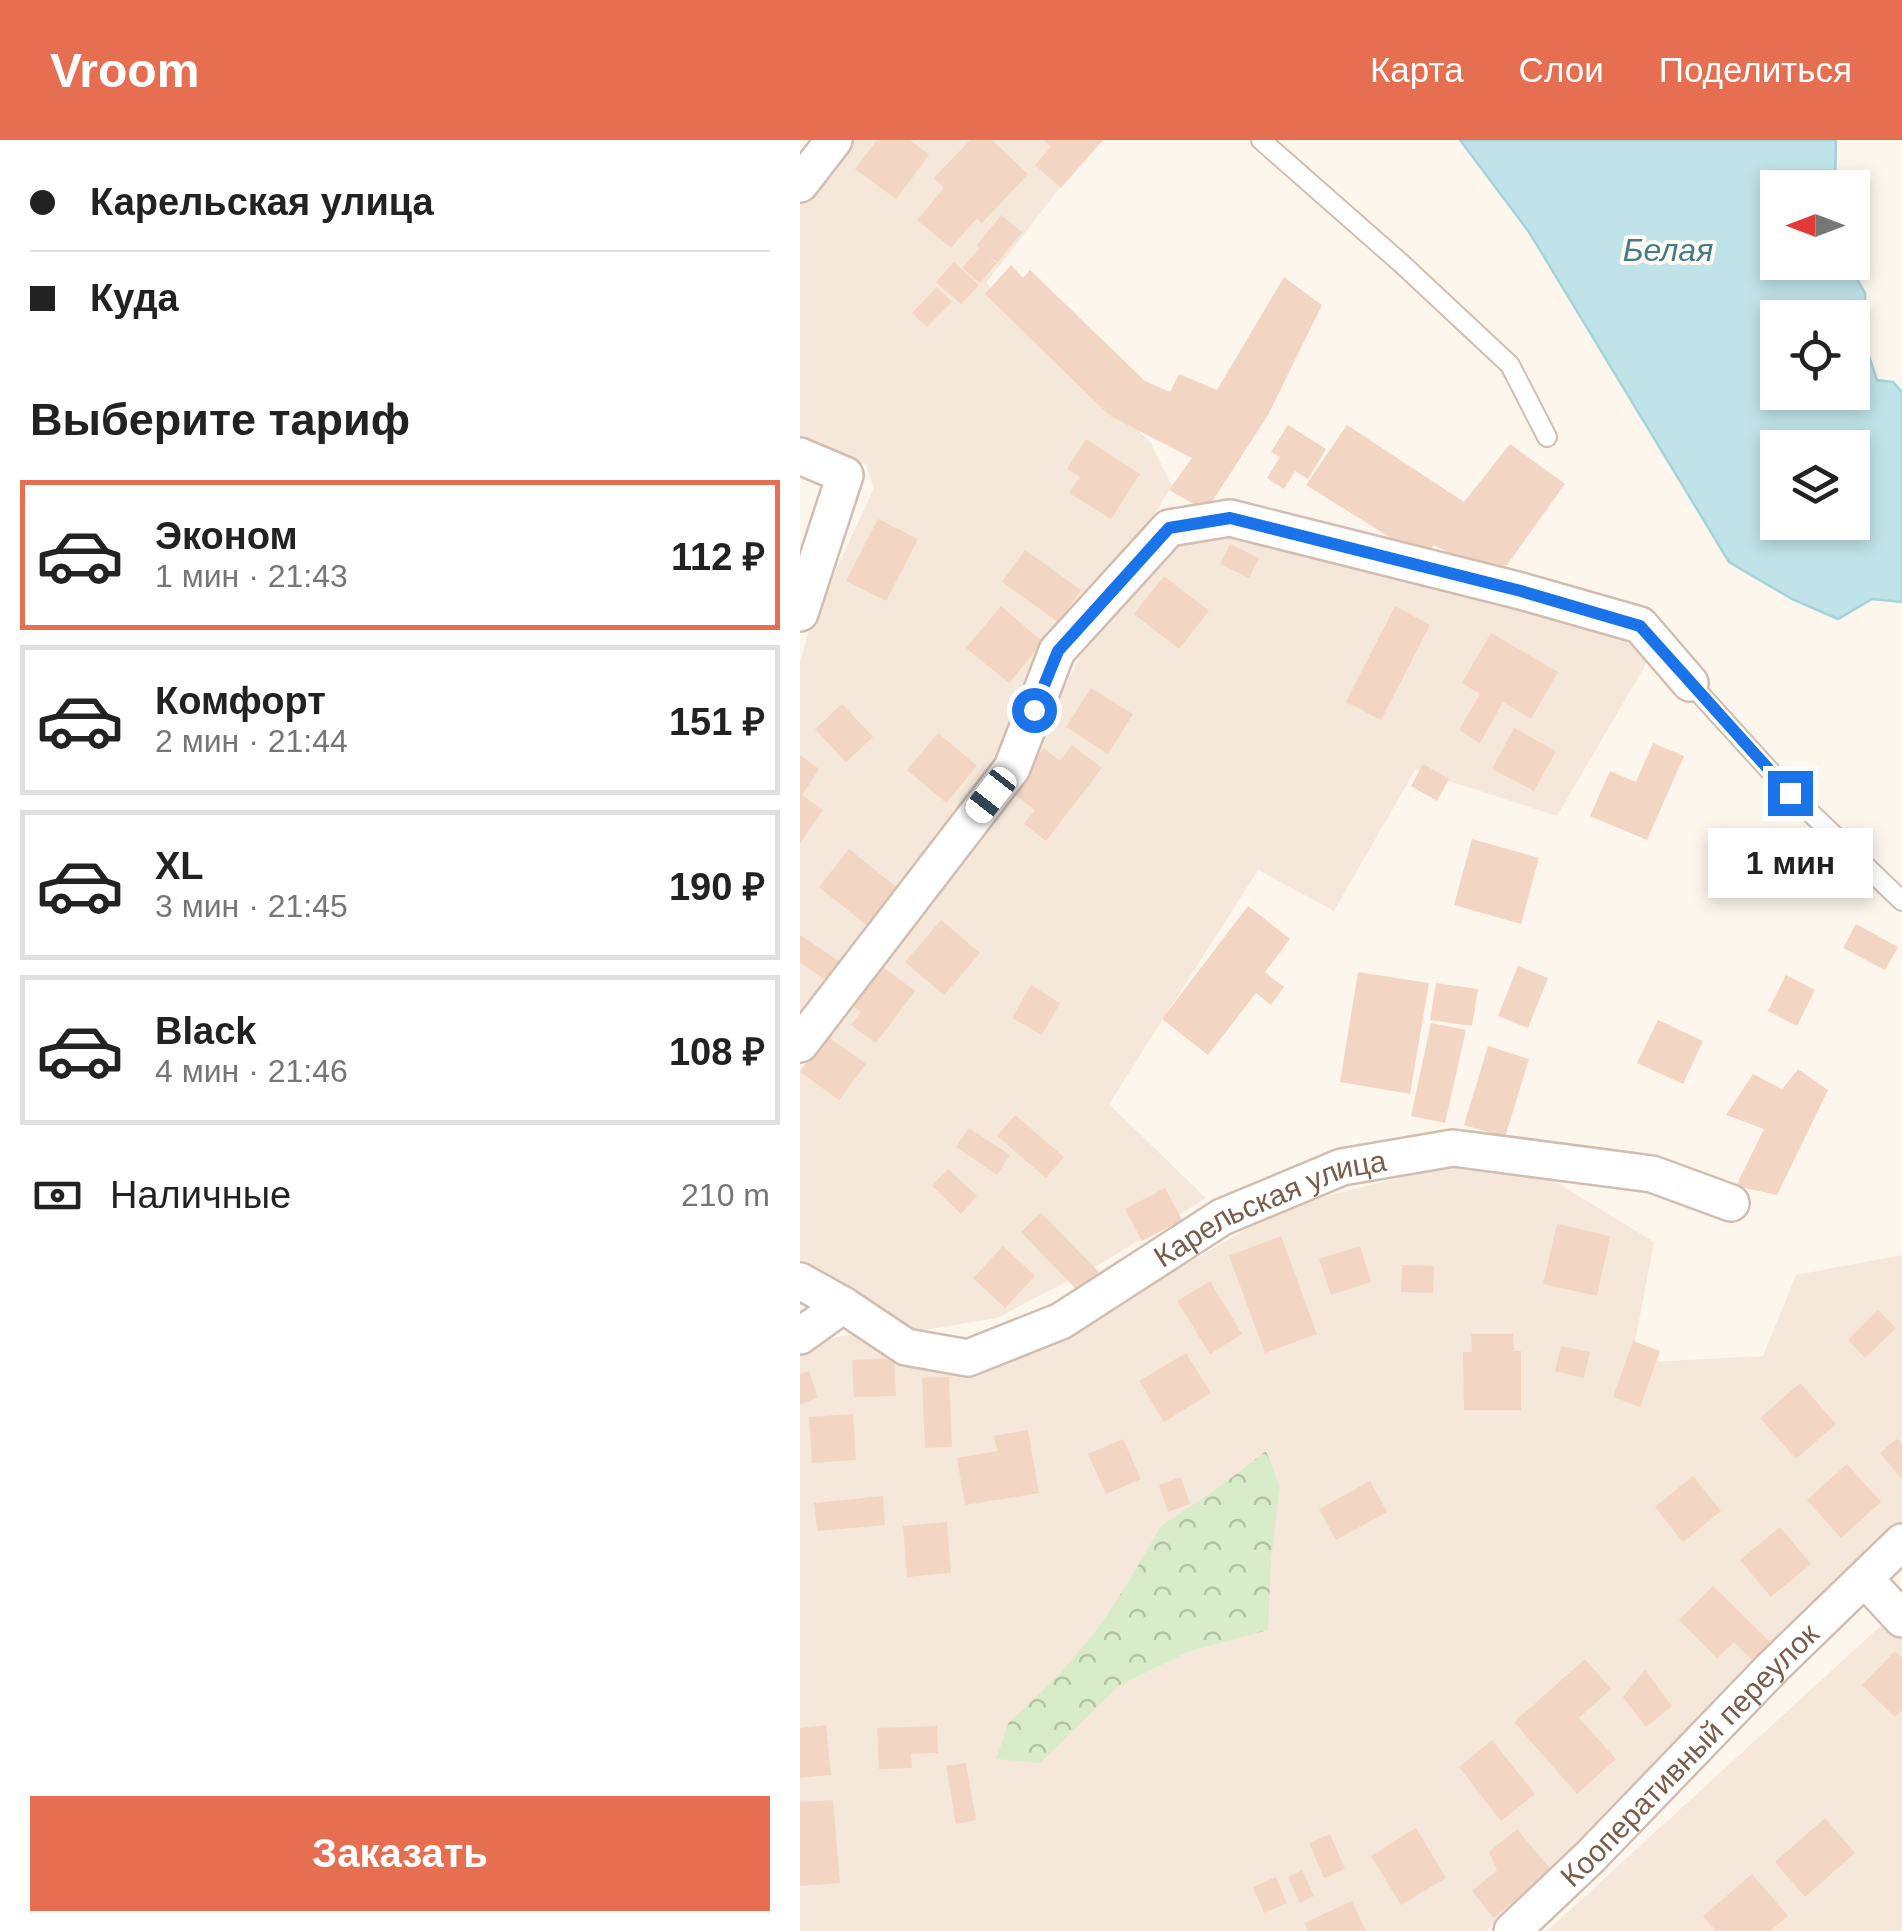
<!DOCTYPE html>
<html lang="ru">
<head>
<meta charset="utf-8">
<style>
  body { margin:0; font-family:Helvetica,sans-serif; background:#f2f2f2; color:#222; height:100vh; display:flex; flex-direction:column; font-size:38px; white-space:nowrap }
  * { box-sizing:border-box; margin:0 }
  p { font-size:32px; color:#767676 }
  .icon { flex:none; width:55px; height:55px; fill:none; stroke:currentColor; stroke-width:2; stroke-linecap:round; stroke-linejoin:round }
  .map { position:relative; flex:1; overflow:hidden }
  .details { display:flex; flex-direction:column; background:#fff; width:800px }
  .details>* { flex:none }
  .banner { display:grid; align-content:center; height:220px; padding:0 30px; background:#fff }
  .needle { width:65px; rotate:270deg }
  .tools { position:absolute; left:960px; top:30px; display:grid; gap:20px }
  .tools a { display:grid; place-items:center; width:110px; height:110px; border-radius:0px; background:#fff; box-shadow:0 5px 15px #0003; font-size:50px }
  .end { position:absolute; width:45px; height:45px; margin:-22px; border:12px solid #1a73e8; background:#fff; box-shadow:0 0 0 5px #fff }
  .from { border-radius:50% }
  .bubble { position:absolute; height:70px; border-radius:0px; background:#fff; box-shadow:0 5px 15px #0003; font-size:32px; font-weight:600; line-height:70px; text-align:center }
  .car { position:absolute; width:30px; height:60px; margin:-30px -15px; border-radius:12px; box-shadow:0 0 8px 2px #0007; background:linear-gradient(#fff 24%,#345 0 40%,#fff 0 76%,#345 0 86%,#fff 0) }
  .banner b { display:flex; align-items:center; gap:35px; height:95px; font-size:38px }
  .banner b+b { border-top:2px solid #e0e0e0 }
  .banner i { width:25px; height:25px; background:#222 }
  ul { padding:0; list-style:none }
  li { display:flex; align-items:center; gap:30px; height:150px; margin:0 20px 15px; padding:0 10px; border:5px solid #e0e0e0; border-radius:0px }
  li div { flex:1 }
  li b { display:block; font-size:38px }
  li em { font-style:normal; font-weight:600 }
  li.active { border-color:#e76f51 }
  li>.icon { width:90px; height:90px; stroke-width:1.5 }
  h2 { padding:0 30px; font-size:45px; line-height:120px }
  .pay { display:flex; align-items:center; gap:25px; height:110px; padding:0 30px; font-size:38px }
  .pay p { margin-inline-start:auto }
  .button { display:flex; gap:20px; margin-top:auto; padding:20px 30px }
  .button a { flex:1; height:115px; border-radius:0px; background:#e76f51; color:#fff; font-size:40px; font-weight:600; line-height:115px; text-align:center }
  header { display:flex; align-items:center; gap:60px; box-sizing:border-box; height:140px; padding:0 50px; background:#e76f51; color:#fff }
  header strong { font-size:48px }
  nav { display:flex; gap:55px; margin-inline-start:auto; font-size:35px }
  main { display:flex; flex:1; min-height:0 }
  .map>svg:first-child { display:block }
  .residential { fill:#f5e8da }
  .forest { fill:url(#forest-crowns) }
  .water { fill:#bfe3e8; stroke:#a5d3da; stroke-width:2.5; fill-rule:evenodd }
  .building { fill:#f3d5c3 }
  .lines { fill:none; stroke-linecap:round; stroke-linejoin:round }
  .service-casing { stroke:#d1beb0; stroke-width:22 }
  .minor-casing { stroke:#d1beb0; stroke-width:40 }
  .service { stroke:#fff; stroke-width:18 }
  .minor { stroke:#fff; stroke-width:35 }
  .route { stroke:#1a73e8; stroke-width:12 }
  .labels { text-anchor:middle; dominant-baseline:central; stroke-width:8; stroke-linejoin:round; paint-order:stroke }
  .street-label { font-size:30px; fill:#7a5c4d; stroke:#fffaf3 }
  .water-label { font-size:32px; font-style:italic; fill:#437c86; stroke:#fffaf3 }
</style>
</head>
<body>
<header>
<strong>Vroom</strong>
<nav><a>Карта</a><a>Слои</a><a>Поделиться</a></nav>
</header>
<main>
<section class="details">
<div class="banner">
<b><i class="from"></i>Карельская улица</b>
<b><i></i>Куда</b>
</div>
<h2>Выберите тариф</h2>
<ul>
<li class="active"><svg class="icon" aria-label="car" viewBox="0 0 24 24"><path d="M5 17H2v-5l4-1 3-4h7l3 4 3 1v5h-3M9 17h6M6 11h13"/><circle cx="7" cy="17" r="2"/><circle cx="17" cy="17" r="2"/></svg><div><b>Эконом</b><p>1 мин · 21:43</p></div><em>112 ₽</em></li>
<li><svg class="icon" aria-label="car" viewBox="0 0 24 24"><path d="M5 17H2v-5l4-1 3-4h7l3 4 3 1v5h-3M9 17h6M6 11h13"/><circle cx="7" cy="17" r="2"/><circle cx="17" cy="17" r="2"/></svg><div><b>Комфорт</b><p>2 мин · 21:44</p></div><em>151 ₽</em></li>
<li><svg class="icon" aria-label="car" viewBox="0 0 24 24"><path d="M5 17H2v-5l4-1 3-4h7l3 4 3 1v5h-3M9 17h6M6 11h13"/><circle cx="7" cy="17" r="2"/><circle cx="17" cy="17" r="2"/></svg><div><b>XL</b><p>3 мин · 21:45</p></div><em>190 ₽</em></li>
<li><svg class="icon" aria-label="car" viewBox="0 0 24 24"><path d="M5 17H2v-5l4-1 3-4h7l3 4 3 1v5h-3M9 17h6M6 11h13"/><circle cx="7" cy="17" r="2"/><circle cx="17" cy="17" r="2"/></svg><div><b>Black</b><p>4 мин · 21:46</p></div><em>108 ₽</em></li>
</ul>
<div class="pay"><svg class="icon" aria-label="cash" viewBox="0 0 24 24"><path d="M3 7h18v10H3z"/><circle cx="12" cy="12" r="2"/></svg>Наличные<p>210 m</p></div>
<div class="button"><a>Заказать</a></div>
</section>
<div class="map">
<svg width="1102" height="1791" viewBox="0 0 1102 1791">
  <defs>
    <pattern id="forest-crowns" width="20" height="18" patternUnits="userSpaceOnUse" patternTransform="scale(2.5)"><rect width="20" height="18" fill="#d8ecc9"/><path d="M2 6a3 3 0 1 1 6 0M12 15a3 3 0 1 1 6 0" fill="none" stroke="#b4c2a5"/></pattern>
  </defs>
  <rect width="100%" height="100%" fill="#fdf6ec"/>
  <g class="residential">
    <path d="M35 0H297L186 143 351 303 372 346 204 612 0 884V523L11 484 74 348 66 325 0 297V53Z"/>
    <path d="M469 390 749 467 852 514 757 676 615 630 534 771 458 730 309 964 406 1058 304 1122 197 1178 118 1191 0 1120V930L239 601 280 516 384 394Z"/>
    <path d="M723 1022 854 1102 831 1223 963 1216 996 1135 1102 1115V1387L686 1791H0V1210L25 1199 68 1192 171 1224 378 1129 486 1066 642 1027Z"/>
    <path d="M1088 1479 1102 1494V1791H747Z"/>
  </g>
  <path class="forest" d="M466 1311 480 1348 471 1420 468 1490 390 1511 320 1545 240 1623 196 1619 209 1582 258 1536 299 1487 329 1441 361 1386 418 1348Z"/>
  <path class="water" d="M660 0H1036L1035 47 978 48V122L1048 123 1065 153 1066 207 1077 240 1093 242 1102 252V462L1072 459 1038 479 992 459 929 422 729 92ZM978 178H1052V252H978ZM978 308H1052V382H978Z"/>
  <g class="building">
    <path d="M77 0H110L129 15 96 59 55 29Z"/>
    <path d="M170 0H192L228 34 182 83 177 78 151 108 117 80 144 48 134 38Z"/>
    <path d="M244 0H303L261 48 235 25 251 7Z"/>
    <path d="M201 75 222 92 198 122 188 116 197 123 180 143 162 128 180 108 177 105Z"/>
    <path d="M154 122 179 145 161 164 136 142Z"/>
    <path d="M211 125 223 138 230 130 345 241 370 252 379 234 417 250 484 137 522 165 468 275 406 371 369 350 392 318 310 276 185 154Z"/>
    <path d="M137 147 152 162 127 187 112 173Z"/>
    <path d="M488 285 526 309 508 339 495 331 484 349 467 338 480 317 471 312Z"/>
    <path d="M547 285 664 362 710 304 765 344 707 425H671L634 405 623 418 506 345Z"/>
    <path d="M286 299 340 334 311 379 269 353 280 337 267 329Z"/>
    <path d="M78 379 118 399 86 461 46 441Z"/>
    <path d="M430 404 459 418 449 438 420 424Z"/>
    <path d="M225 410 281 450 258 482 202 442Z"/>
    <path d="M364 436 409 471 379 509 334 474Z"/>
    <path d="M201 466 243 502 209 543 166 508Z"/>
    <path d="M595 466 630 485 581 580 546 562Z"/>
    <path d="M691 493 758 532 731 579 703 562 680 603 659 590 680 554 662 543Z"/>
    <path d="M291 548 333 574 308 614 266 587Z"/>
    <path d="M42 564 73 597 46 622 15 589Z"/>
    <path d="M714 588 756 611 734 651 692 629Z"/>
    <path d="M138 593 177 626 146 663 107 630Z"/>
    <path d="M853 603 884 616 847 700 790 676 810 631 836 642Z"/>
    <path d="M272 605 302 628 246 701 224 684 235 670 211 652 244 608 260 621Z"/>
    <path d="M0 615 19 629 2 655 23 670 0 703Z"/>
    <path d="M623 624 649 639 637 661 611 646Z"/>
    <path d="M672 699 739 718 721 784 654 765Z"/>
    <path d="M49 709 100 750 70 788 19 747Z"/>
    <path d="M448 766 490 799 465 832 484 847 471 865 456 853 408 915 362 879Z"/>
    <path d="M141 780 180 813 144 855 105 822Z"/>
    <path d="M1056 784 1098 807 1085 830 1043 808Z"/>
    <path d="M0 795 42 823 29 842 0 823Z"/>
    <path d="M75 821 115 851 76 903 51 885 61 872 46 860Z"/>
    <path d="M718 826 748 838 728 888 698 876Z"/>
    <path d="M558 832 629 843 610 954 540 942Z"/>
    <path d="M986 835 1015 850 997 886 968 871Z"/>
    <path d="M636 843 678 849 672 886 630 880Z"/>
    <path d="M231 845 260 863 242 895 212 878Z"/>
    <path d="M858 880 903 901 883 944 837 923Z"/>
    <path d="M631 883 666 890 645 983 611 976Z"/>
    <path d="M26 895 66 924 39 960 0 932Z"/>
    <path d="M688 906 729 919 705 997 664 985Z"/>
    <path d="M998 929 1028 950 977 1055 936 1046 964 989 926 975 953 934 982 949Z"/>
    <path d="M215 975 264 1017 246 1038 197 996Z"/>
    <path d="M169 988 210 1015 197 1035 156 1007Z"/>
    <path d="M148 1029 177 1056 161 1074 132 1046Z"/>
    <path d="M365 1048 382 1080 342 1101 325 1069Z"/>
    <path d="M241 1073 299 1132 279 1152 221 1092Z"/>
    <path d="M757 1084 810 1096 797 1156 743 1144Z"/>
    <path d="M481 1096 517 1194 465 1213 429 1116Z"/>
    <path d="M203 1106 235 1136 205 1168 173 1138Z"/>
    <path d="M560 1106 571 1142 531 1155 519 1119Z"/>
    <path d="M602 1125 634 1126 633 1153 601 1152Z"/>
    <path d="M410 1141 442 1194 410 1214 377 1161Z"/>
    <path d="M1078 1170 1096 1188 1065 1218 1048 1200Z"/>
    <path d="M671 1194H713L714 1211H721V1270H664L663 1212H672Z"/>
    <path d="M833 1201 860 1211 840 1267 813 1257Z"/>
    <path d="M761 1206 790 1212 784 1238 755 1231Z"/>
    <path d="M386 1213 411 1253 364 1282 339 1241Z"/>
    <path d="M94 1218 96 1256 54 1257 52 1220Z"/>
    <path d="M9 1231 18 1258 0 1264V1234Z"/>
    <path d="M149 1237 152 1307 125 1308 122 1238Z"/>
    <path d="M1000 1243 1036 1284 996 1319 960 1278Z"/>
    <path d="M53 1274 56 1320 12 1323 9 1277Z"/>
    <path d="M228 1290 239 1353 165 1365 157 1318 197 1311 194 1296Z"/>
    <path d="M1097 1298 1102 1304V1339L1080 1313Z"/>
    <path d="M323 1299 341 1339 306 1354 288 1314Z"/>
    <path d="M1047 1324 1081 1362 1041 1398 1007 1360Z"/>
    <path d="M893 1336 921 1371 883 1402 855 1367Z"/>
    <path d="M381 1337 390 1364 368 1372 359 1345Z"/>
    <path d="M570 1341 587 1372 536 1400 519 1369Z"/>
    <path d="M83 1356 85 1385 17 1391 14 1363Z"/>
    <path d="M147 1382 151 1433 107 1437 103 1386Z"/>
    <path d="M980 1387 1011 1424 971 1457 940 1420Z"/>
    <path d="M913 1446 976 1508 958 1526 934 1502 917 1518 879 1480Z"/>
    <path d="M1095 1511 1102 1518V1570L1095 1577 1062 1545Z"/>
    <path d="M785 1519 811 1549 779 1578 816 1619 777 1654 714 1582Z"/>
    <path d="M845 1530 872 1566 846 1587 823 1557Z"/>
    <path d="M26 1585 31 1635 0 1638V1588Z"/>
    <path d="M137 1586 138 1613 111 1614 112 1628 79 1629 77 1588Z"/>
    <path d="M692 1600 735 1654 701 1681 659 1627Z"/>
    <path d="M166 1623 176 1680 156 1684 146 1626Z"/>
    <path d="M33 1660 40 1743 0 1746V1662Z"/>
    <path d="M1025 1678 1055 1713 1005 1757 975 1722Z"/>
    <path d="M616 1688 646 1738 601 1765 571 1716Z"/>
    <path d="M717 1689 751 1730 694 1778 672 1751 697 1730 689 1712Z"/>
    <path d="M530 1694 545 1729 524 1738 509 1703Z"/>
    <path d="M502 1730 514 1756 500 1763 488 1737Z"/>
    <path d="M952 1734 988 1776 970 1791H916L903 1776Z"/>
    <path d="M476 1737 487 1763 464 1773 453 1747Z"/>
    <path d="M552 1761 566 1791H508L504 1783Z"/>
  </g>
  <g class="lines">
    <g class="service-casing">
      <g id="service">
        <path d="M461 0 602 124 710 225 747 297"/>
        <path d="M890 543 990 653 1102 761"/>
      </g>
    </g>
    <g class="minor-casing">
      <g id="minor">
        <path d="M0 44 34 0"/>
        <path d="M0 316 45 335 0 473"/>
        <path d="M0 904 212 628 257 511 369 388 430 378 721 451 840 485 890 543"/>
        <path id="s1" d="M0 1141 43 1165 106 1207 168 1218 261 1181 422 1077 542 1027 653 1008 852 1034 931 1063"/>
        <path d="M0 1196 43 1165"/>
        <path d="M1065 1439 1102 1479"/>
        <path id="s2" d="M712 1791 790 1717 973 1527 1102 1402"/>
      </g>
    </g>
    <use href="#service" class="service"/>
    <use href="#minor" class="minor"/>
  </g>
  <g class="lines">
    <path class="route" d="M234 570 258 511 369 388 430 378 721 451 840 486 990 653"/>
  </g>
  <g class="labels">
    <g class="street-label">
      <text stroke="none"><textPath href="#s1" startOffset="528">Карельская улица</textPath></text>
      <text stroke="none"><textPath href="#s2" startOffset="250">Кооперативный переулок</textPath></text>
    </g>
    <g class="water-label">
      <text x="868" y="110">Белая</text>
    </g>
  </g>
</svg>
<div class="tools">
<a><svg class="needle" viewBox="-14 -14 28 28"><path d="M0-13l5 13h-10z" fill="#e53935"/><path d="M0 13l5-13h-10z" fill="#767676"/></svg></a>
<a><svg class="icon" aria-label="locate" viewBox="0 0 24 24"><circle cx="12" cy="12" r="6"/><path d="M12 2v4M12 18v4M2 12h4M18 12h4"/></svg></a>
<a><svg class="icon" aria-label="layers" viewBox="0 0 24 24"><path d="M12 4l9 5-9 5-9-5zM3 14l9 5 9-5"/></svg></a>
</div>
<i class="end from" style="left:234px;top:570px"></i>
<i class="end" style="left:990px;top:653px"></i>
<div class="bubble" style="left:908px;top:688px;width:165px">1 мин</div>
<i class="car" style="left:191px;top:655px;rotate:218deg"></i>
</div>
</main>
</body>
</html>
